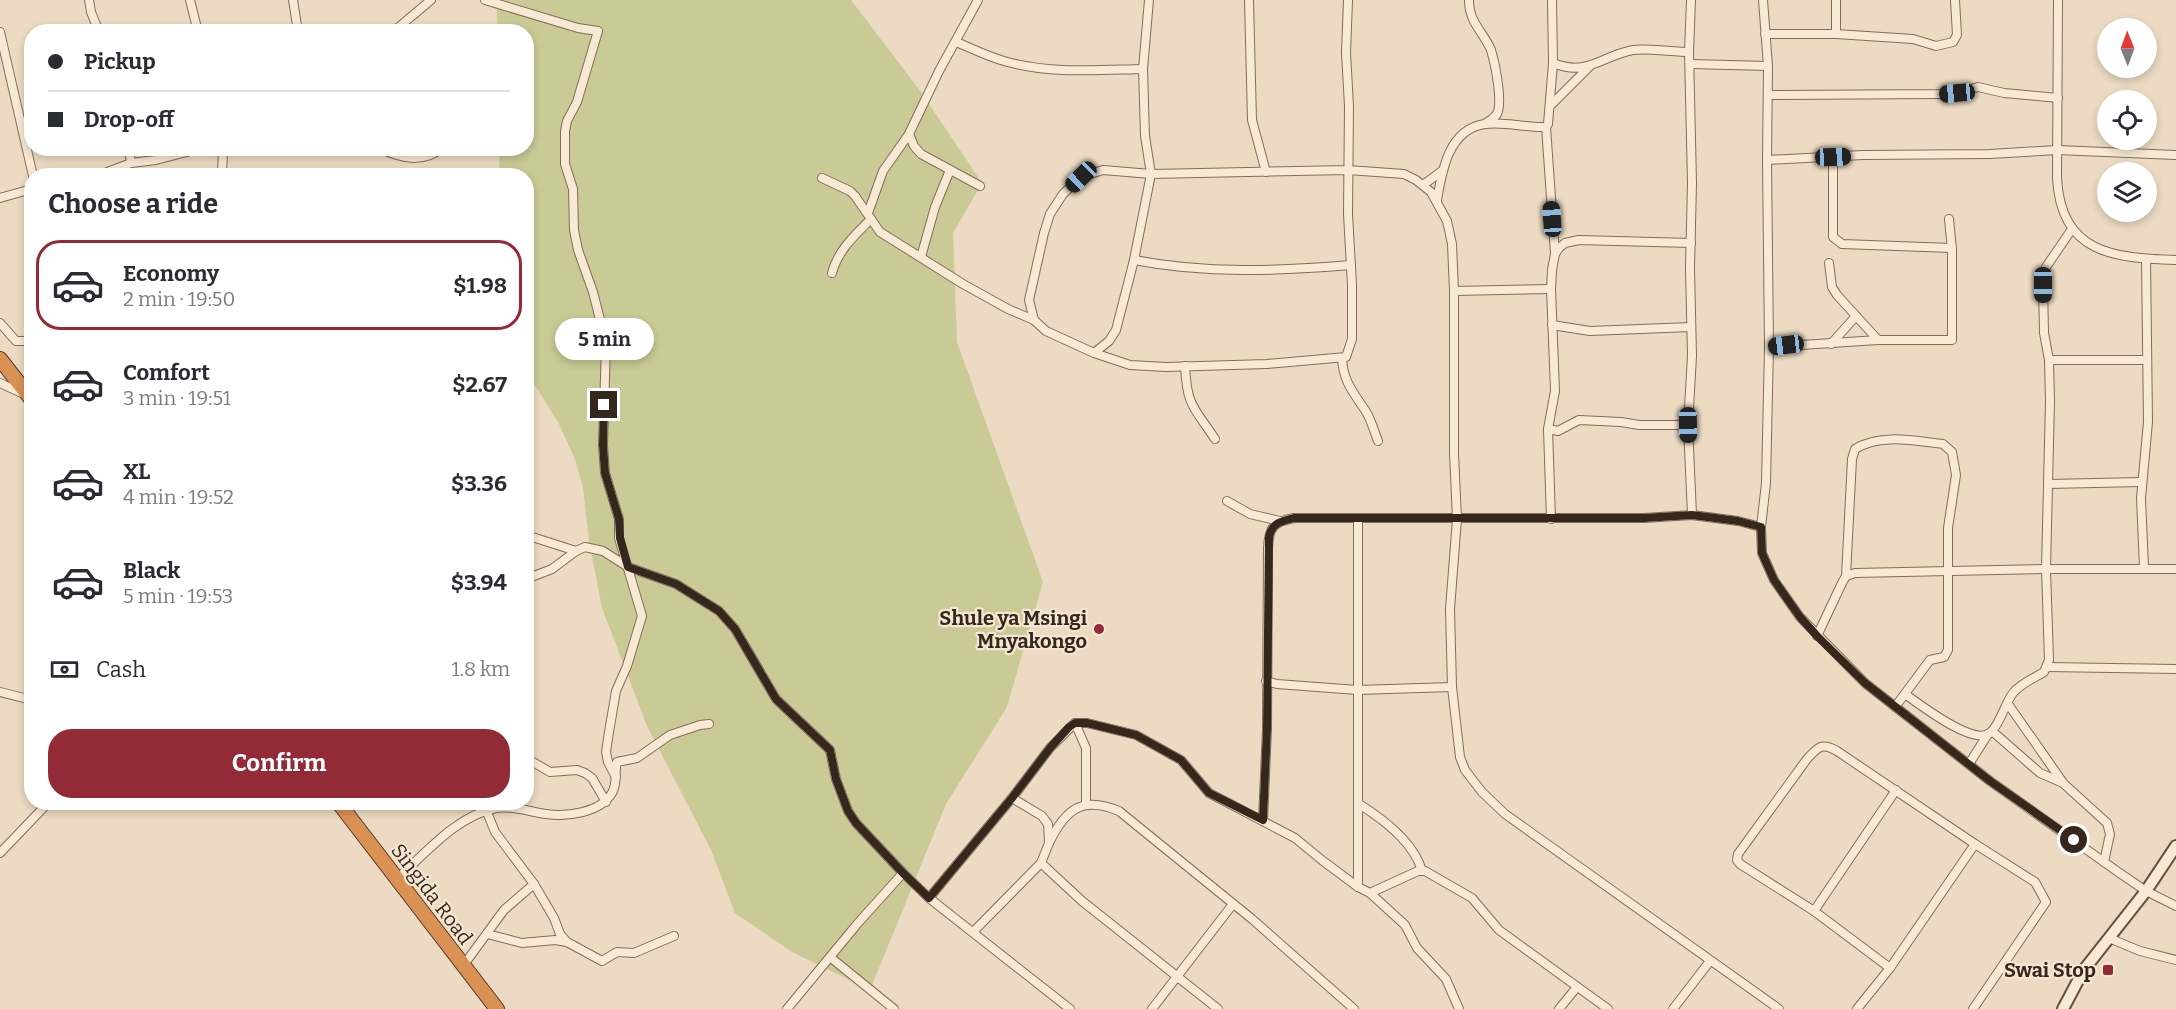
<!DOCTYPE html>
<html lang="en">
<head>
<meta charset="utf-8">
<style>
  body { margin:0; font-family:Bitter,serif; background:#f2f2f3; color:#2b2b33; height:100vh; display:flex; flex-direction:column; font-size:22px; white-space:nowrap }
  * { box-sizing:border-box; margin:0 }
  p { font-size:20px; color:#7c7c81 }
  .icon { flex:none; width:33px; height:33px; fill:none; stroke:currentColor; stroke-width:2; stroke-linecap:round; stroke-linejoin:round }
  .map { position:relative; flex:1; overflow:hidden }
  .sheet { position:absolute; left:24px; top:168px; width:510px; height:642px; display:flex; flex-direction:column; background:#fff; border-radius:24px; box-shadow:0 3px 9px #0003 }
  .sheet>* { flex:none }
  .banner { position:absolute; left:24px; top:24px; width:510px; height:132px; border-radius:24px; box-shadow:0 3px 9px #0003; display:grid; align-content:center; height:132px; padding:0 24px; background:#fff }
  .needle { width:39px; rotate:359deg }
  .buttons { position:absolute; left:2097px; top:18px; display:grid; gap:12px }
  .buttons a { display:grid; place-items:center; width:60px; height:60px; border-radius:50%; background:#fff; box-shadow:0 3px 9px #0003; font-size:30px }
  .end { position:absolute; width:27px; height:27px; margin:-14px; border:8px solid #36271d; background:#fff; box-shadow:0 0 0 3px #fff }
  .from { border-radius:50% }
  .bubble { position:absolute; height:42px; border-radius:21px; background:#fff; box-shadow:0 3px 9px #0003; font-size:20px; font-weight:700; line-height:42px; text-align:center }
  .car { position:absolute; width:18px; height:36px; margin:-18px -9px; border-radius:8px; box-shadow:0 0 4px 2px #0007; background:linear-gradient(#222 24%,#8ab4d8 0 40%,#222 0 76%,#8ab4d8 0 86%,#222 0) }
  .banner b { display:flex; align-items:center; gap:21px; height:57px; font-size:22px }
  .banner b+b { border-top:2px solid #e1e1e2 }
  .banner i { width:15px; height:15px; background:#2b2b33 }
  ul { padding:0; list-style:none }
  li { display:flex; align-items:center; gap:18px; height:90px; margin:0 12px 9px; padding:0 12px; border:3px solid transparent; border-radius:24px }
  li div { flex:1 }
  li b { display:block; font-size:22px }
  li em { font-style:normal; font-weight:700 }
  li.on { border-color:#922b37 }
  li>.icon { width:54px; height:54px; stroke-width:1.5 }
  h2 { padding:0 24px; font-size:27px; line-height:72px }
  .pay { display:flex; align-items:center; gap:15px; height:66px; padding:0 24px; font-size:22px }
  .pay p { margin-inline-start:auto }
  .button { display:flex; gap:12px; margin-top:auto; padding:12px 24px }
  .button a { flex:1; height:69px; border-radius:24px; background:#922b37; color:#fff; font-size:24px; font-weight:700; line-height:69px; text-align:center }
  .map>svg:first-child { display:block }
  .green { fill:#c9ca96 }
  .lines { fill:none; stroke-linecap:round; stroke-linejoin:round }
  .street-casing { stroke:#856c5a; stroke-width:10 }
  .secondary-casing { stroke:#674e3d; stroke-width:14 }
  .highway-casing { stroke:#533b2e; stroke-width:16 }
  .street { stroke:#f8e9d4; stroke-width:8 }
  .secondary { stroke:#f8e9d4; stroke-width:10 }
  .highway { stroke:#da9154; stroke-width:14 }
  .route { stroke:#36271d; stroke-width:8 }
  .poi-dot { fill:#922b37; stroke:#f4e6d1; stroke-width:2 }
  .labels { text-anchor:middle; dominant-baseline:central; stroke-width:4.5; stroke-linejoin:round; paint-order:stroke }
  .poi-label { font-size:20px; font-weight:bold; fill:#36271d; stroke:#f4e6d1; text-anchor:end }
  .street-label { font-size:20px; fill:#36271d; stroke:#f4e6d1 }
</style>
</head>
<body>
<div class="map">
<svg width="2176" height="1009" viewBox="0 0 2176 1009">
  <rect width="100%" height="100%" fill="#ecdbc2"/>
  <path class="green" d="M496 0H851L921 92 982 183 953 233 957 342 1043 582 1007 707 946 804 870 990 792 952 735 913 711 850 647 726 602 608 589 541 583 488 575 459 559 424 527 372 526 176 499 175 500 149 526 148V32L498 31Z"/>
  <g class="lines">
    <g class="street-casing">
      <g id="street">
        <path d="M89 0 91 12 99 32"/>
        <path d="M190 0 198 32"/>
        <path d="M293 0 298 32"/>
        <path d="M485 0 578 28 598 31 577 102 567 121 565 131V164L573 189 574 230 578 250 593 292 606 343 603 445 605 473 619 519V538L642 616 627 666 616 691 609 732 606 752 608 762 616 777"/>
        <path d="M978 0 939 71 909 134 914 146 921 154 980 186"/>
        <path d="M1249 0 1252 120 1266 172"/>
        <path d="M1348 0 1346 53 1349 106 1348 214 1352 285V339L1346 357 1267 364 1166 367 1130 365 1094 353 1046 331 1034 320 1029 300 1044 233 1050 214 1063 194 1081 177 1103 170 1151 174 1348 170 1404 174 1416 180 1431 192 1447 221 1452 244 1454 291V453L1457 519 1450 609 1452 687 1460 757 1465 770 1482 792 1505 814 1779 1009"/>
        <path d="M1469 0C1469 23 1483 31 1491 50 1495 63 1503 102 1497 114 1494 118 1490 121 1486 123"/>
        <path d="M1691 0 1689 52 1692 183 1690 268 1692 356 1688 425 1692 515"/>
        <path d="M1763 0 1768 66 1767 160 1769 347 1766 483 1761 527 1762 553 1774 580 1800 617 1865 683 1990 781 2121 874 2146 891 2176 906"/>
        <path d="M1836 0V34"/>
        <path d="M2058 0 2057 178C2061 254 2114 258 2176 260"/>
        <path d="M0 32 33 176"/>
        <path d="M393 32 431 0"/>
        <path d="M1765 34H1836L1913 39 1936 46 1953 42 1957 35 1955 0"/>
        <path d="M956 42C971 48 987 56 1004 61 1049 74 1097 70 1143 69"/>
        <path d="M1553 63C1588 77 1601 56 1633 50 1646 48 1674 52 1689 52"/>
        <path d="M1690 64 1768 66"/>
        <path d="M1768 95 1940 94 1957 93 1978 87 2004 93 2058 98"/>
        <path d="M1551 105 1589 67"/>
        <path d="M1546 127 1555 254"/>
        <path d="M129 148 131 163"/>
        <path d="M379 148C400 158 423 164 442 148"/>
        <path d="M1833 157V237L1842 244 1952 248"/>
        <path d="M1767 160 1863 155 1990 154 2057 150 2176 155"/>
        <path d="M97 176 131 163 156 160 202 148"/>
        <path d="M222 176 223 148"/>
        <path d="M822 178 850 191 855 196 880 232 963 284 1008 309 1034 320"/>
        <path d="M1423 185 1442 171"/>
        <path d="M0 198 32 189"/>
        <path d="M1437 200C1442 170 1449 129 1485 124 1505 121 1526 128 1546 127L1548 124 1553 63 1552 0"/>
        <path d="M868 213 883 171 909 134"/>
        <path d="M921 257 935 207 950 170"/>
        <path d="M1134 260C1206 274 1278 271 1351 265"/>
        <path d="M1829 263 1832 287 1837 295 1878 340"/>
        <path d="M832 273C838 250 855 235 871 219"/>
        <path d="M1454 291 1551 289"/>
        <path d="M0 323 16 341H32"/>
        <path d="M1552 325 1590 331 1691 327"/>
        <path d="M1831 344 1856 316"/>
        <path d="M1769 347 1878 340H1952V250L1949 219"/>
        <path d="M1094 353 1109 341 1116 330 1134 260 1151 174 1145 136 1143 69 1149 0"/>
        <path d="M1342 358C1343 381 1353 392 1365 410 1371 419 1374 431 1378 441"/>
        <path d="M2049 360H2146"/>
        <path d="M1185 366C1187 407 1194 407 1215 439"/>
        <path d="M0 383 24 394"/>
        <path d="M1548 429 1558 431 1579 420 1621 422 1639 425H1688"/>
        <path d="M2048 484 2142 482"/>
        <path d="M1227 501 1250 514 1280 521"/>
        <path d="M1551 519 1548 429 1555 391 1551 289 1552 270 1555 254 1559 248 1565 243 1579 240 1691 243"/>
        <path d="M526 535 576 551 585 547 603 551 628 567 676 584 719 611 735 629 776 699 830 750 836 779 848 811 856 823 903 873 929 898 1070 1009"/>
        <path d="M2144 568 2141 498 2148 422 2146 259"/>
        <path d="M1846 576 1852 459 1855 449C1880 433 1915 441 1943 444L1952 452 1956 475 1948 528V650L1944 657 1930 660 1895 707"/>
        <path d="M526 579 552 569 576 551"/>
        <path d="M1817 636 1842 583 1846 576 1855 573 2046 569H2176"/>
        <path d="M2047 667 2176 669"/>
        <path d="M1266 681 1277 684 1357 690 1452 687"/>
        <path d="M0 692 32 700"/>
        <path d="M1905 694C1919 704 1973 746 1990 733 2000 725 2005 703 2013 693 2020 684 2034 678 2044 672L2049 660 2046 569 2050 401 2049 360 2044 333 2043 285 2046 267 2072 229"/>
        <path d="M2008 704 2064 784 2107 823 2110 834 2104 862"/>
        <path d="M1075 723 1086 748V804"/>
        <path d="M1992 731 2040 773 2063 783"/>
        <path d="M526 758 550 772 577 770 585 773 592 778 606 802"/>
        <path d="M1969 764 1988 734"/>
        <path d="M483 802 495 832 534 884 554 918 560 934 567 942"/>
        <path d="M1359 804C1383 819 1414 842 1422 871"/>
        <path d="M1263 820 1267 729 1268 548C1269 527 1273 522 1294 518H1644L1692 515 1738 521 1761 527"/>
        <path d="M1049 843C1065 810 1082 795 1119 811L1252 919 1354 1009"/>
        <path d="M0 853 49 802"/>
        <path d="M1041 863 1082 901 1218 1009"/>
        <path d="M396 880C425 854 456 816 496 808 511 805 530 812 546 814 567 817 600 813 612 793 618 783 614 772 617 762L637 758 670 735 700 725 709 724"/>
        <path d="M1358 887V519"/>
        <path d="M1370 893 1418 871H1425L1472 898 1499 930 1608 1009"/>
        <path d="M929 898 1012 798 1050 748 1075 723H1087L1136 735 1181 760 1209 793 1295 838 1323 861 1358 887 1370 893 1405 925 1417 948 1446 979 1459 1009"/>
        <path d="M1814 911 1896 790"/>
        <path d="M973 932 1041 863 1049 843 1048 824 1042 816 1012 798"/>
        <path d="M487 934 522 943 555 940 567 942 602 961 617 952 634 953 674 936"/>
        <path d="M2109 938 2140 951 2176 960"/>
        <path d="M830 957 894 1009"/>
        <path d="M463 966 504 910 534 884"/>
        <path d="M1890 968 1814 911 1740 864 1737 860 1738 854 1807 759C1818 747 1822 742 1837 751L1975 844 2035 882 2046 902 1973 1009"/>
        <path d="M787 1009 858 923 903 873"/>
        <path d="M1152 1009 1233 904"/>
        <path d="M1559 1009 1577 987"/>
        <path d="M1673 1009 1710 961"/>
        <path d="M1857 1009 1890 968 1975 844"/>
      </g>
    </g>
    <g class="secondary-casing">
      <path id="secondary" d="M2063 1009 2083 971 2146 891 2176 846"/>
    </g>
    <g class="highway-casing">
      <g id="highway">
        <path d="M0 359 32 400"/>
        <path d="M338 802 497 1009"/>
      </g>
    </g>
    <use href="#street" class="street"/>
    <use href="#secondary" class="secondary"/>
    <use href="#highway" class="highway"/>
  </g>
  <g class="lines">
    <path class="route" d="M604 405 603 445 605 473 619 519 620 538 628 567 676 584 719 611 735 629 776 699 830 750 836 779 848 811 856 823 903 873 929 898 1012 798 1050 748 1069 727 1075 723H1087L1136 735 1181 760 1209 793 1263 820 1267 729 1269 537C1272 523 1281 521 1294 518H1644L1692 515 1738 521 1761 527 1762 553 1774 580 1800 617 1817 636 1865 683 1990 781 2074 840"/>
  </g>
  <g class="poi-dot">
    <circle cx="1099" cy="629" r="6"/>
    <rect x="2102" y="964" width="12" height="12" rx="3"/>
  </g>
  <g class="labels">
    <g class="poi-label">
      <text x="1087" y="618">Shule ya Msingi<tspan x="1087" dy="23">Mnyakongo</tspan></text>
      <text x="2096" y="970">Swai Stop</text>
    </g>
    <g class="street-label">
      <text transform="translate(432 894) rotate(53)">Singida Road</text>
    </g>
  </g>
</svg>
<div class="buttons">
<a><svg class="needle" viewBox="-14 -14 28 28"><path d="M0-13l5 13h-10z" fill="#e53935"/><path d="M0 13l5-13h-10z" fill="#7c7c81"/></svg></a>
<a><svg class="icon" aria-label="locate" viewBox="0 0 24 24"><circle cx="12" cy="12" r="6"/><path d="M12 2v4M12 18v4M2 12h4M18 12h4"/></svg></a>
<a><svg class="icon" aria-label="layers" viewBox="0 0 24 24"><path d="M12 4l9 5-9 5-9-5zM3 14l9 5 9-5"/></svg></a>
</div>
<i class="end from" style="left:2074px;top:840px"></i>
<i class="end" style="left:604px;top:405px"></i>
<div class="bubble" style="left:555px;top:318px;width:99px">5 min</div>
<i class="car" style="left:1957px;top:93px;rotate:265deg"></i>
<i class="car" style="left:1833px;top:157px;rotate:88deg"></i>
<i class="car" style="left:1081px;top:177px;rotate:226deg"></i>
<i class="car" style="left:1552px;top:219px;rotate:356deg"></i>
<i class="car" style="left:2043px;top:285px;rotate:180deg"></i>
<i class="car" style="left:1786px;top:345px;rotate:263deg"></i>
<i class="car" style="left:1688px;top:425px;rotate:179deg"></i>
<div class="banner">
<b><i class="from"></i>Pickup</b>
<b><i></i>Drop-off</b>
</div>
<section class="sheet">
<h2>Choose a ride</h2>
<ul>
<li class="on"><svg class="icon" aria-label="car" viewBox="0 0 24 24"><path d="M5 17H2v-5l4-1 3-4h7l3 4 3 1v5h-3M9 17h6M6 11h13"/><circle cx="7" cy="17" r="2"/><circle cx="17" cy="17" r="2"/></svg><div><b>Economy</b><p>2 min · 19:50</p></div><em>$1.98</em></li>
<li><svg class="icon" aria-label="car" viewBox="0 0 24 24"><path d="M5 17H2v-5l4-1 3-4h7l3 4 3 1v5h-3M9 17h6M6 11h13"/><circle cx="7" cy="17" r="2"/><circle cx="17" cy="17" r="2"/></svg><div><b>Comfort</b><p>3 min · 19:51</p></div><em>$2.67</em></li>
<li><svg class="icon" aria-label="car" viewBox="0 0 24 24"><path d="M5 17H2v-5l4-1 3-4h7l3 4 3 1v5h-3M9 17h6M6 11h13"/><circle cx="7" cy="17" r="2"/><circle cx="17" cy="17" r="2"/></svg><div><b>XL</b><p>4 min · 19:52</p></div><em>$3.36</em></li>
<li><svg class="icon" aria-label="car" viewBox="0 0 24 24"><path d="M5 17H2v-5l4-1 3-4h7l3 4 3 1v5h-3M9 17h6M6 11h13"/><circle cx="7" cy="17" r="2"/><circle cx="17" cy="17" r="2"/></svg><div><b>Black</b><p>5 min · 19:53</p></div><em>$3.94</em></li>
</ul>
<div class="pay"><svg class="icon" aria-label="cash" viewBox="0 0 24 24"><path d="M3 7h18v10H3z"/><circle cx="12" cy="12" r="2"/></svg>Cash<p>1.8 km</p></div>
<div class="button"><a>Confirm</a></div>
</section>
</div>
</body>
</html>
